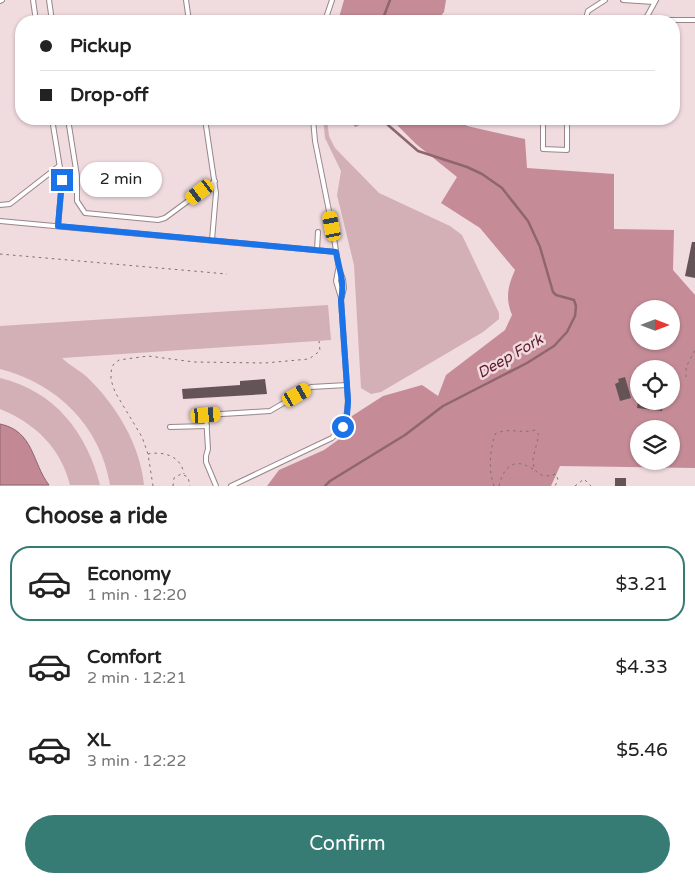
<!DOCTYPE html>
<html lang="en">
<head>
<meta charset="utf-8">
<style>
  body { margin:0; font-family:"Varela Round",sans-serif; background:#f6f6f6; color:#222; height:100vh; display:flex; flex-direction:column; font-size:19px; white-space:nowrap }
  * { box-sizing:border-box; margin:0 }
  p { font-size:16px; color:#767676 }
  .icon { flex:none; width:28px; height:28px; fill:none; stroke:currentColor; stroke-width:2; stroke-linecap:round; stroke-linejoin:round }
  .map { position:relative; height:486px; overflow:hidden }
  .drawer { display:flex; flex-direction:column; background:#fff; flex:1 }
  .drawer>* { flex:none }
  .guide { position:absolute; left:15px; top:15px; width:665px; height:110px; border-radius:20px; box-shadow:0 1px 4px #0004; display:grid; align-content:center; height:110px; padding:0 25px; background:#fff }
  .needle { width:32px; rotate:90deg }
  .controls { position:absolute; left:630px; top:300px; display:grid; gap:10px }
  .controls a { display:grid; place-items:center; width:50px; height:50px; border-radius:50%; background:#fff; box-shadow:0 1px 4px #0004; font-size:25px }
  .end { position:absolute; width:22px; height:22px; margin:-11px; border:6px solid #1a73e8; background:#fff; box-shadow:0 0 0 2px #fff }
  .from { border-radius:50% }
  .bubble { position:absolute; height:35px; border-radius:18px; background:#fff; box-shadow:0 1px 4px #0004; font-size:16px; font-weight:600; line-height:35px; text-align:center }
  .car { position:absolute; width:15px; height:30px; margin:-15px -8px; border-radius:6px; box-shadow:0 0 4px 1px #0007; background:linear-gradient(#f5c518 24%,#345 0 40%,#f5c518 0 76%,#345 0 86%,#f5c518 0) }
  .guide b { display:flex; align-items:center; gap:18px; height:48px; font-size:19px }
  .guide b+b { border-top:1px solid #e0e0e0 }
  .guide i { width:12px; height:12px; background:#222 }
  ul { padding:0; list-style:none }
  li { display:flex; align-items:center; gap:15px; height:75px; margin:0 10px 8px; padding:0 15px; border:2px solid transparent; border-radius:20px }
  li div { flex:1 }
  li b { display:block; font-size:19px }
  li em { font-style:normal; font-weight:600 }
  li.selected { border-color:#367c74 }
  li>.icon { width:45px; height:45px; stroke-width:1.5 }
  h2 { padding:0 25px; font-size:22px; line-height:60px }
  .primary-button { display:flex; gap:10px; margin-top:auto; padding:10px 25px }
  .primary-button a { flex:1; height:58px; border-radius:30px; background:#367c74; color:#fff; font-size:20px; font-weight:600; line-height:58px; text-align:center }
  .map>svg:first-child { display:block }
  .green { fill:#d3afb6 }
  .forest { fill:#c58c98; fill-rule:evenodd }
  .water { fill:#c28995; stroke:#8f656e }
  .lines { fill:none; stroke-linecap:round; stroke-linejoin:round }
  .stream { stroke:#8f656e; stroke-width:2.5 }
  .building { fill:#655457 }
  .service-casing { stroke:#99868a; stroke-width:6 }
  .path { stroke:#7e7073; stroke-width:1; stroke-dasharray:2.5 4; stroke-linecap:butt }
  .service { stroke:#fff; stroke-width:4 }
  .route { stroke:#1a73e8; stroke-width:6 }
  .labels { text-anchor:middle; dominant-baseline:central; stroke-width:5; stroke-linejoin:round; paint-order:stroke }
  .water-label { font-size:15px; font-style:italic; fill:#5f1b30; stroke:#f0dbdf }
</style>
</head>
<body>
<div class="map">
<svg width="695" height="486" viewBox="0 0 695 486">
  <rect width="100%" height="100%" fill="#f0dbdf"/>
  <g class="green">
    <path d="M323 119H327L329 136 335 148 379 193 450 226 462 235 499 313V319L483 332 381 392 371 394 361 388 354 265 337 195 341 171 325 138Z"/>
    <path d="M328 305 331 340 62 358C69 365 79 370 87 377 116 405 140 444 144 485H110C101 427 57 383 0 369V326Z"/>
    <path d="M0 378C55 391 87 433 100 485H70C61 448 35 423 0 409Z"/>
  </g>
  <g class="forest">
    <path d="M344 0H446L444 12 437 21H338Z"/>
    <path d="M350 119H374L355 127Z"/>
    <path d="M391 119H459L467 126 525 139 527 168 614 174V229L674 230 673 270 695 295V468L560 466 551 486H267L279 470 324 450 345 435 352 416 383 396 422 385 438 396 446 375 505 330 512 315C505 298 508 286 515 270L480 228 441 203 457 177 416 144ZM639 309H671V341H639ZM639 369H671V401H639ZM639 429H671V461H639Z"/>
  </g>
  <path class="water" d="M0 424C34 431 32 463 49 485H0Z"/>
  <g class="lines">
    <g class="stream">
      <path d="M382 21 390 0"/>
      <path d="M325 486 330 481 405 435 443 406 527 363 554 346 567 332 575 316 576 306 574 300 556 295 553 292 540 247 528 221 502 188 482 174 467 167 418 151 388 125 383 119"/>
    </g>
  </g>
  <g class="building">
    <path d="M692 242H695V278L685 276Z"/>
    <path d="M625 377 631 398 620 401 615 384 619 382 618 379Z"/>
    <path d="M265 379 267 394 183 399 182 389 240 385V381Z"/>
    <path d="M638 401 663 402 662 411 637 408Z"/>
    <rect x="615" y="478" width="11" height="8"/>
  </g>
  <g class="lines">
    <g class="service-casing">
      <g id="service">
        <path d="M33 0 36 21"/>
        <path d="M49 0 52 21"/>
        <path d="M186 0 189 21"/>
        <path d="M623 0 654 2"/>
        <path d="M0 1 2 0"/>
        <path d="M645 20H695"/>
        <path d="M325 21 332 0"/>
        <path d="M585 21 588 11 605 0"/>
        <path d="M616 21 645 20 656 0"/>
        <path d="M52 119 62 180 58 226"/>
        <path d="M68 119 77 176V201L85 213 158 220 165 218 215 181"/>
        <path d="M205 119 216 193 212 240"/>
        <path d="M543 119V149L567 150V119"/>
        <path d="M0 205 10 204 59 166"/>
        <path d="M0 221 336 252"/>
        <path d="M317 250 318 232"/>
        <path d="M338 270 336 281 341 298"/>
        <path d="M170 427 207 426"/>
        <path d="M216 486 206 462V456L208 449 206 415 270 411 311 387 347 385"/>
        <path d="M231 486 332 438C345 425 347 419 348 401L341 300 344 288 343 279 339 269 332 226 315 141 313 119"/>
      </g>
    </g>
    <g class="path">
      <path d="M0 254 227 274"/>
      <path d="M686 377V367L695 350"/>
      <path d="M148 454C164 451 181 456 184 474"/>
      <path d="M153 486 148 454 142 437 115 392 111 380V372L113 365 119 360 148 356 194 362 265 363 309 359 320 351 319 341"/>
      <path d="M173 486 174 478 181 474 188 477 190 486"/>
      <path d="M494 486C488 468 490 451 495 434 508 427 521 434 535 430L539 435 533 458 534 469C541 477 546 477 556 474L558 480 555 486"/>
      <path d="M499 486C504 466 514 457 533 469"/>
      <path d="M575 486 584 479 591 486"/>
    </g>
    <use href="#service" class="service"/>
  </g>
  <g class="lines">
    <path class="route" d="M62 180 58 226 336 252C339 270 345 281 341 300L348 401 347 415 343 427"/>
  </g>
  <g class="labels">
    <g class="water-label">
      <text transform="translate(510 356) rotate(-30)">Deep Fork</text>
    </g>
  </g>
</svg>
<div class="controls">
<a><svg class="needle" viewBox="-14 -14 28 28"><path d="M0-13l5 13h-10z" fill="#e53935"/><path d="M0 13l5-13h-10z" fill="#767676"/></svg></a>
<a><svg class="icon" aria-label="locate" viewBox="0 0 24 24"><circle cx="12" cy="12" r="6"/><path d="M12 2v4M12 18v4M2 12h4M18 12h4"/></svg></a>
<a><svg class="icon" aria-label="layers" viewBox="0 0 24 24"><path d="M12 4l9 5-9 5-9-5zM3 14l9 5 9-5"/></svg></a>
</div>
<i class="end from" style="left:343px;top:427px"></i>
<i class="end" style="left:62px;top:180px"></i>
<div class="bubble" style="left:80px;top:162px;width:82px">2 min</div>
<i class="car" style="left:200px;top:192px;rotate:233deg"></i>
<i class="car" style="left:332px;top:226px;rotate:349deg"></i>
<i class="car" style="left:297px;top:395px;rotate:60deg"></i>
<i class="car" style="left:206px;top:415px;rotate:86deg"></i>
<div class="guide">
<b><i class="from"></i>Pickup</b>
<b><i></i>Drop-off</b>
</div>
</div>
<section class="drawer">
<h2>Choose a ride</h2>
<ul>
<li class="selected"><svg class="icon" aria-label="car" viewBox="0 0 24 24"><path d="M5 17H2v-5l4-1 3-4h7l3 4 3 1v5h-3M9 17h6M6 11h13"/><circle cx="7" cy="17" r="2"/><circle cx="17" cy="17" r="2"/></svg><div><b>Economy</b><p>1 min · 12:20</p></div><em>$3.21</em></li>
<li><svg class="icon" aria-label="car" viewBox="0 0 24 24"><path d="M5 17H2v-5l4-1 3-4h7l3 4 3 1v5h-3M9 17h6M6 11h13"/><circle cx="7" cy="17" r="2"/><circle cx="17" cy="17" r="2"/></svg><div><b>Comfort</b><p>2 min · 12:21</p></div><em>$4.33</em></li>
<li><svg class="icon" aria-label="car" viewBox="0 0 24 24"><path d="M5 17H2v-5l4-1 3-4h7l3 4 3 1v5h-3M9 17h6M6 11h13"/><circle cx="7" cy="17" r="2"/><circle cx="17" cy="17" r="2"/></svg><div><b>XL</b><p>3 min · 12:22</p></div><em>$5.46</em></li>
</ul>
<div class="primary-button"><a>Confirm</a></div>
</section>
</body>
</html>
